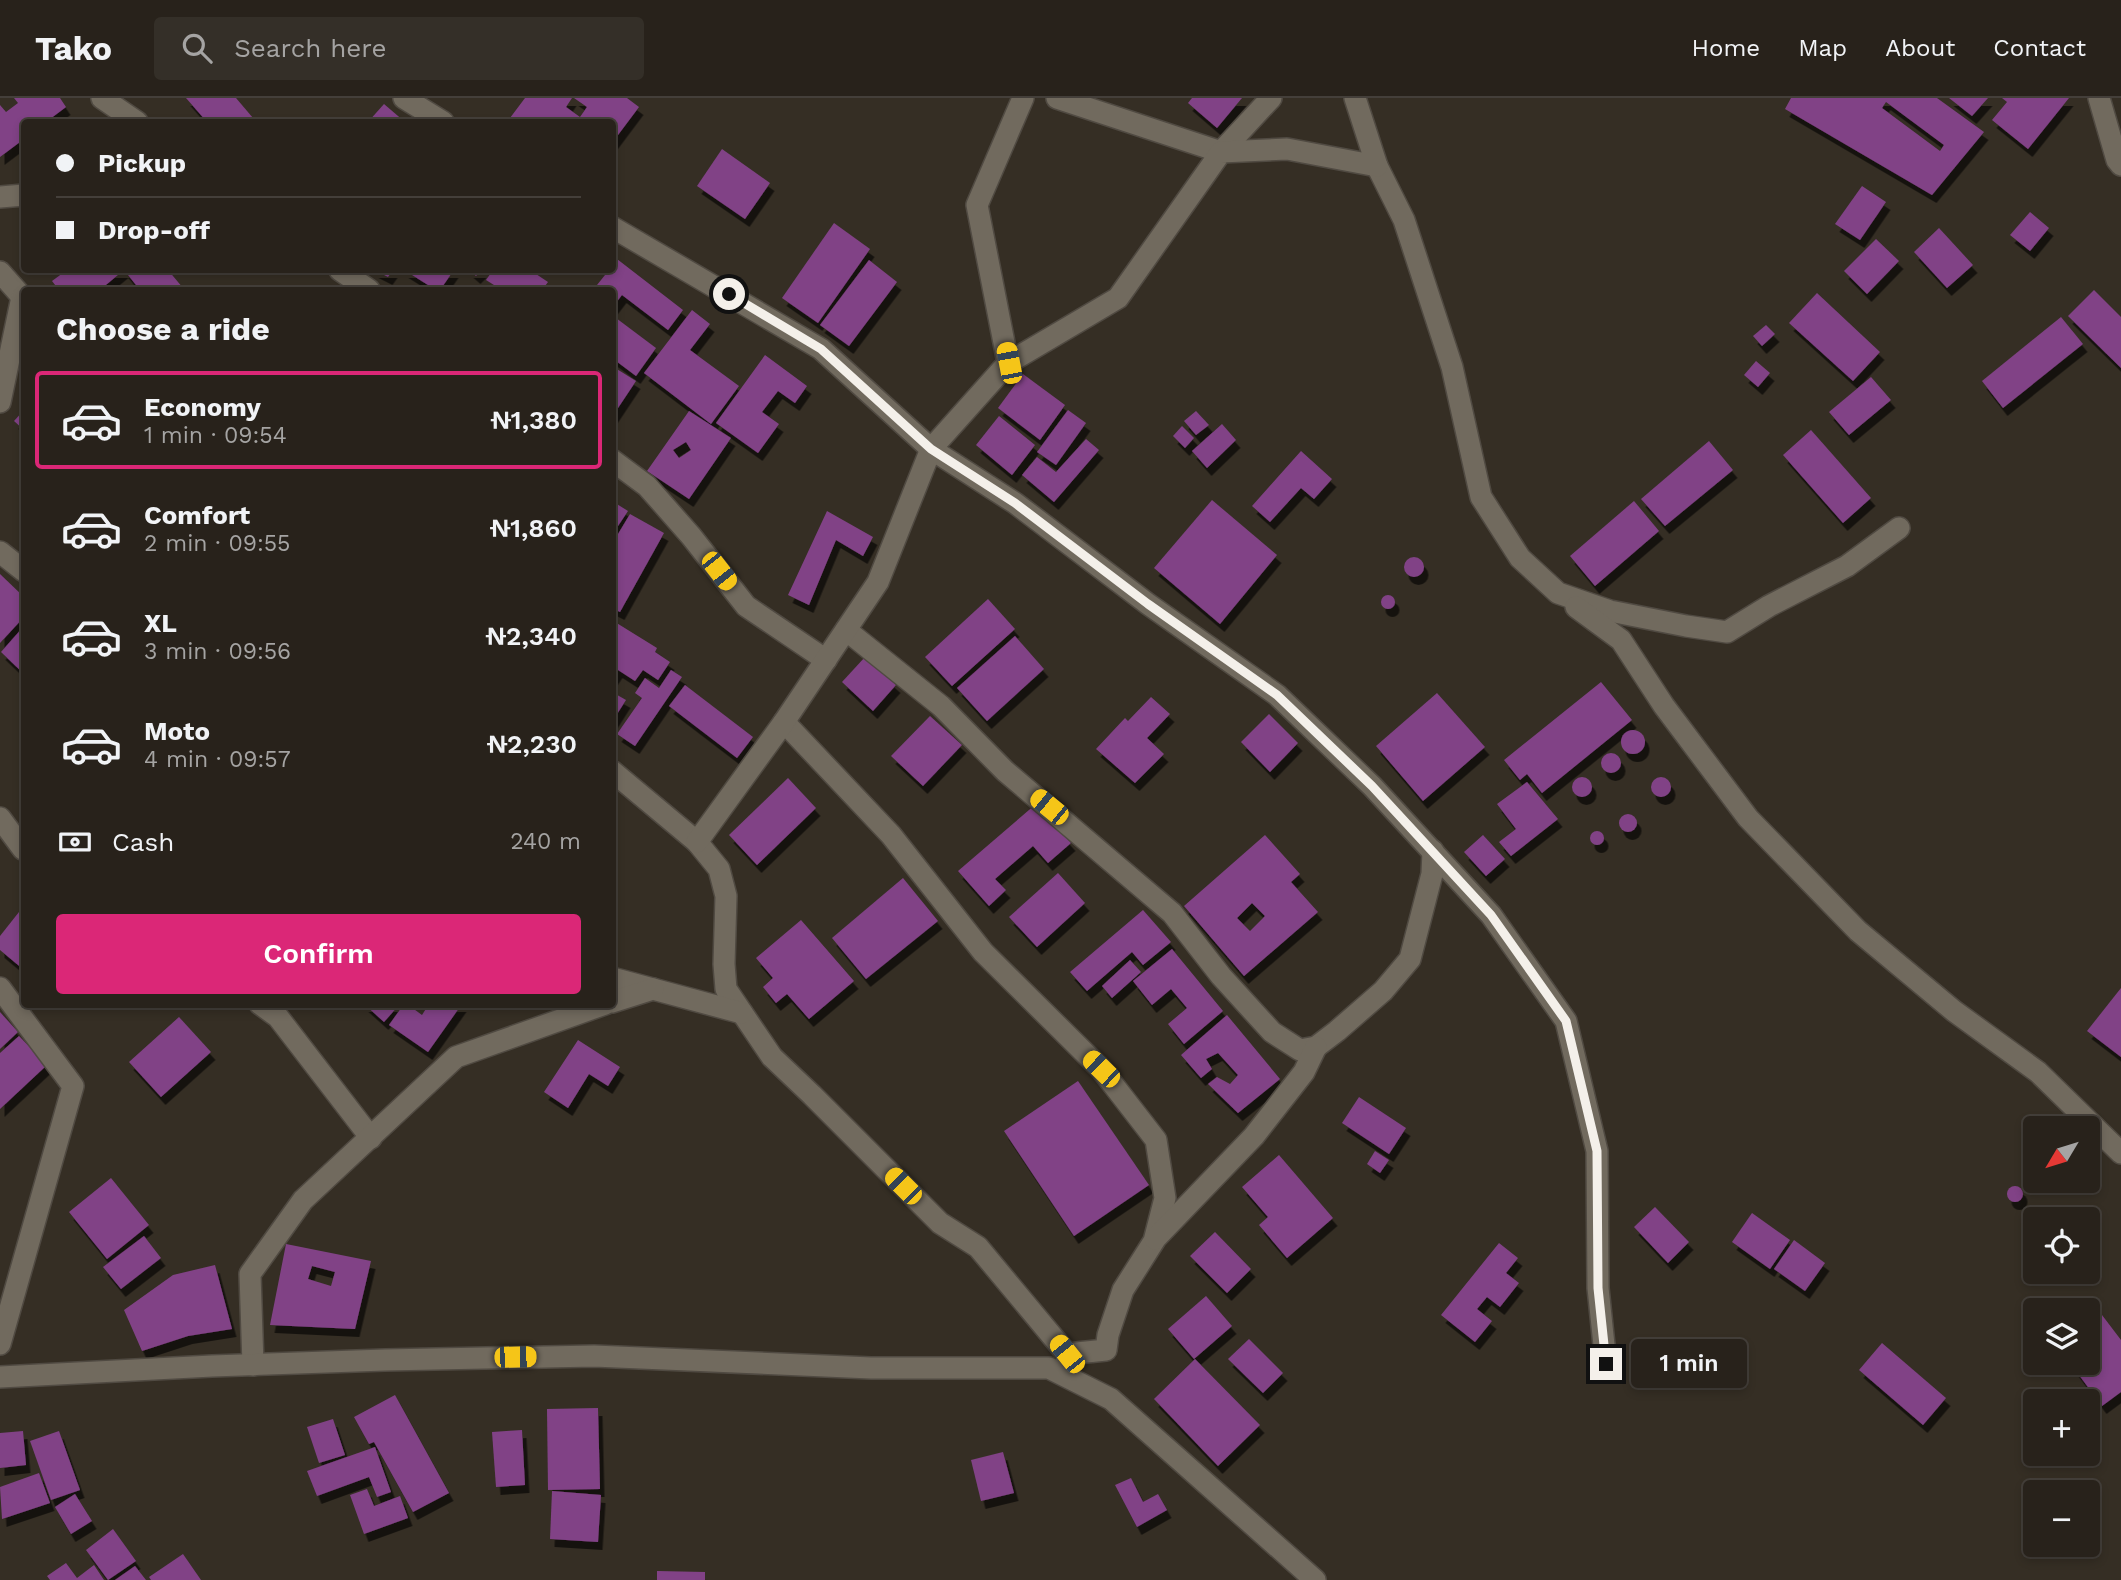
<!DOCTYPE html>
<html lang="en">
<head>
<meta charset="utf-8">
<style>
  body { margin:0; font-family:"Work Sans",sans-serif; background:#342f28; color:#f1f3f6; height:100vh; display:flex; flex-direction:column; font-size:26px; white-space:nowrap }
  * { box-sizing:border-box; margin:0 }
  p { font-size:23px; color:#a5a4a3 }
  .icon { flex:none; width:38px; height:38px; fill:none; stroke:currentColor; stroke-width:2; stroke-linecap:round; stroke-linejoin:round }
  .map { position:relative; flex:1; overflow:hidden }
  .sheet { position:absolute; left:21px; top:189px; width:595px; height:721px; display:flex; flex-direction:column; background:#28221b; border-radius:7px; box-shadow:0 4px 10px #0003,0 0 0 2px #443f3a }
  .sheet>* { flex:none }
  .hud { position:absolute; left:21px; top:21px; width:595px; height:154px; border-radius:7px; box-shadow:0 4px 10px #0003,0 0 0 2px #443f3a; display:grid; align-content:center; height:154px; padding:0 35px; background:#28221b }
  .needle { width:46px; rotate:232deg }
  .buttons { position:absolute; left:2023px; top:1018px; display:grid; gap:14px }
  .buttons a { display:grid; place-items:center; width:77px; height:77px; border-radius:7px; background:#28221b; box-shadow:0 4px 10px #0003,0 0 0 2px #443f3a; font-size:35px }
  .end { position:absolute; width:32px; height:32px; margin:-16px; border:9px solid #f4f0ea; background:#111; box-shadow:0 0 0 4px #111 }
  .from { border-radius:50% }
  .bubble { position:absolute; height:49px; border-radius:7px; background:#28221b; box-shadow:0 4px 10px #0003,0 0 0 2px #443f3a; font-size:23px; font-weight:600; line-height:49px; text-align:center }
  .car { position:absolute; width:21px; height:42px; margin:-21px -10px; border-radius:9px; box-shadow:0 0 5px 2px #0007; background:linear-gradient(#f5c518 24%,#345 0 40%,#f5c518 0 76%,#345 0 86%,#f5c518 0) }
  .hud b { display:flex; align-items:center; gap:24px; height:66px; font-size:26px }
  .hud b+b { border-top:2px solid #443f3a }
  .hud i { width:18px; height:18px; background:#f1f3f6 }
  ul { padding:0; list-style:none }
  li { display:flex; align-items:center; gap:21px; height:98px; margin:0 14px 10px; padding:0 21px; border:4px solid transparent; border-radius:7px }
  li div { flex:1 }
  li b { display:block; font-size:26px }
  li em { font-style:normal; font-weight:600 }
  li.current { border-color:#db2777 }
  li>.icon { width:63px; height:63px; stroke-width:1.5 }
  h2 { padding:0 35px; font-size:32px; line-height:84px }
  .pay { display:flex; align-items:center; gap:18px; height:77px; padding:0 35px; font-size:26px }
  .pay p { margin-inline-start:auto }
  .action { display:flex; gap:14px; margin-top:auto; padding:14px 35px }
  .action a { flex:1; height:80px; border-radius:7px; background:#db2777; color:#fff; font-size:28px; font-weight:600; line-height:80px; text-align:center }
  header { display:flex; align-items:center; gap:42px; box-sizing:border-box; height:98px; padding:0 35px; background:#28221b; border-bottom:2px solid #443f3a }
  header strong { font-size:33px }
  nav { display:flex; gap:38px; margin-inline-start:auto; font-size:24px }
  .search { width:490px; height:63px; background:#342f28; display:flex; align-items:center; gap:18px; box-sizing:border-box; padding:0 24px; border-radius:7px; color:#a5a4a3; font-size:26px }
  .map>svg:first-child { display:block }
  .building { fill:#814286; fill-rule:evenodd; filter:url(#shadow) }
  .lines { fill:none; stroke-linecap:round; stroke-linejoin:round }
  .minor-casing { stroke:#504a42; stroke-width:24 }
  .minor { stroke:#716a5e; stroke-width:21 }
  .route { stroke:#f4f0ea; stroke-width:9 }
</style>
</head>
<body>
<header>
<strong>Tako</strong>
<div class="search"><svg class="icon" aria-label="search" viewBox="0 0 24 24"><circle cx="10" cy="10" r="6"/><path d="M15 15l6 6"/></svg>Search here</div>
<nav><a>Home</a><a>Map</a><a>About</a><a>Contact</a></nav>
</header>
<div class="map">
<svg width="2121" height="1482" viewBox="0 0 2121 1482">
  <defs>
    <filter id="shadow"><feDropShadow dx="4.5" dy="8" stdDeviation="0" flood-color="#0009"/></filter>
  </defs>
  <rect width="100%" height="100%" fill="#352e24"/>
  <g class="building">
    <path d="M14 0H60L66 9 46 24H24V41L0 59V7L6 14 18 5Z"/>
    <path d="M186 0H236L253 20 247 24H207Z"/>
    <path d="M525 0H572L566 9 580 19 587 9 574 0H627L639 9 612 45V24H507Z"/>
    <path d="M1192 0H1242L1217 30 1188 5Z"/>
    <path d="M1791 0H1937L1984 34 1932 97 1785 11ZM1886 4 1944 47 1940 53 1882 10Z"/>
    <path d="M1949 0H1988L1972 18Z"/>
    <path d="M2002 0H2069L2028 51 1992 22 2007 4Z"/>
    <path d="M384 6 405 24H368Z"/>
    <path d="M722 51 770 85 745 121 697 88Z"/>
    <path d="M1862 88 1886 104 1860 142 1835 126Z"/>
    <path d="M2030 114 2049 130 2030 153 2010 137Z"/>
    <path d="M834 125 870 151 818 225 782 200Z"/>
    <path d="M1939 130 1973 167 1947 190 1914 154Z"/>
    <path d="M1876 141 1899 163 1867 196 1844 173Z"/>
    <path d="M617 161 683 212 668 232 622 197 612 210V192H593L609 172H612V167Z"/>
    <path d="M869 162 897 184 849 248 820 227Z"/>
    <path d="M67 172H168L183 190 180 192H140L124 172 101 191 102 192H59L52 183Z"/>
    <path d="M374 172H393L388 179Z"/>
    <path d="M404 172H454L440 192H436Z"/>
    <path d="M469 172H482L476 178Z"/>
    <path d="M493 172H530L548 184 542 192H502L486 182Z"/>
    <path d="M2094 192 2121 219V270L2068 218Z"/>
    <path d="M1817 195 1880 254 1853 283 1789 225Z"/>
    <path d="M692 212 710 226 690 252 739 288 711 326 644 275Z"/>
    <path d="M612 217 656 250 636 278 612 260Z"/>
    <path d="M2061 219 2083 246 2003 310 1982 283Z"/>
    <path d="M1766 227 1775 236 1762 248 1753 238Z"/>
    <path d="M765 257 807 288 795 305 778 293 762 314 779 326 758 355 716 325Z"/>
    <path d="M1756 263 1770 275 1758 289 1744 277Z"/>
    <path d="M612 268 636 283 612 319Z"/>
    <path d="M1023 276 1065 307 1040 342 998 310Z"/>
    <path d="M1871 279 1891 302 1849 337 1829 314Z"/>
    <path d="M24 312V332L14 323Z"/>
    <path d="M1068 312 1086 325 1056 367 1037 354Z"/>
    <path d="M689 313 731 340 689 401 647 373ZM686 344 691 352 679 360 673 352Z"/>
    <path d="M1196 313 1209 327 1196 337 1184 323Z"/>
    <path d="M999 318 1035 347 1012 377 976 347Z"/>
    <path d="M1222 326 1236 342 1207 370 1192 353Z"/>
    <path d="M1182 328 1194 340 1185 350 1173 338Z"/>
    <path d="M1811 332 1871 400 1843 425 1783 357Z"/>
    <path d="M1086 341 1099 352 1054 404 1022 377 1037 359 1056 374Z"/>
    <path d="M1709 343 1733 372 1665 428 1641 401Z"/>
    <path d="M1301 353 1332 381 1314 401 1301 390 1270 424 1252 408Z"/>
    <path d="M1212 402 1277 457 1220 526 1154 470Z"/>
    <path d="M612 403 628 413 612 437Z"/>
    <path d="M1634 403 1659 433 1595 488 1570 458Z"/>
    <path d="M827 413 873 439 863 458 836 442 809 507 788 497Z"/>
    <path d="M630 416 664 435 620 514 612 510V446Z"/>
    <circle cx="1414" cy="469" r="10"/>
    <path d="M0 476 24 499V519L0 545Z"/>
    <circle cx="1388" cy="504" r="7"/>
    <path d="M988 501 1015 531 952 588 925 559Z"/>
    <path d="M615 524 657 550 655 554 670 564 658 582 643 572 635 583 618 572 612 581V528Z"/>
    <path d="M24 528V576L1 554Z"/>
    <path d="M1015 538 1044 571 987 623 957 590Z"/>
    <path d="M865 559 896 587 873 613 842 584Z"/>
    <path d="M671 572 682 579 635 648 617 636 642 600 635 595 645 580 659 590Z"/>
    <path d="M1601 584 1632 622 1542 695 1527 676 1520 682 1504 662Z"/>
    <path d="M685 587 753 639 737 660 669 608Z"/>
    <path d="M612 594 626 602 612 624Z"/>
    <path d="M1437 595 1485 649 1423 703 1376 648Z"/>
    <path d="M1151 599 1170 616 1147 640 1164 656 1135 685 1096 651 1125 620 1128 623Z"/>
    <path d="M1269 616 1298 645 1270 674 1241 644Z"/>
    <path d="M930 618 962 647 923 688 891 658Z"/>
    <circle cx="1633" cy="644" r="12"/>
    <circle cx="1611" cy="665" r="10"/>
    <circle cx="1582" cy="689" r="10"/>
    <circle cx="1661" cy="689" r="10"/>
    <path d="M788 680 816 710 757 767 729 737Z"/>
    <path d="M1527 684 1558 721 1511 758 1499 744 1516 731 1497 706Z"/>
    <path d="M1036 706 1071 745 1048 765 1033 748 995 781 1006 792 989 808 958 773Z"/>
    <circle cx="1628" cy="725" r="9"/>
    <circle cx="1597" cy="740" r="7"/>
    <path d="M1265 737 1300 776 1291 784 1318 814 1244 878 1184 808ZM1252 805 1265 818 1250 833 1237 820Z"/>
    <path d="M1483 737 1505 761 1486 778 1464 754Z"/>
    <path d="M1058 775 1085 805 1037 849 1009 819Z"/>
    <path d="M903 780 938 823 866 881 832 840Z"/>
    <path d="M1143 812 1171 844 1143 867 1132 854 1087 893 1070 874Z"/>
    <path d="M19 814 24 818V872L0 852V838Z"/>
    <path d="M801 822 854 883 809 921 787 896 776 905 763 889 773 880 756 860Z"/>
    <path d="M1172 851 1223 913 1184 946 1168 926 1187 910 1171 891 1152 907 1133 883Z"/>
    <path d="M1130 862 1141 874 1112 900 1102 888Z"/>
    <path d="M2121 890V959L2087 933Z"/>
    <path d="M364 906H400L384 924Z"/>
    <path d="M404 906H407L422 917 429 906H462L428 954 389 927Z"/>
    <path d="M0 914 18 934 0 951Z"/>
    <path d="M1227 917 1280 981 1238 1015 1208 986 1217 979 1230 986 1238 977 1218 955 1206 961 1212 971 1201 980 1181 957Z"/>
    <path d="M179 919 211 954 161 999 129 964Z"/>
    <path d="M19 938 47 967 0 1011V955Z"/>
    <path d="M578 942 620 969 608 988 589 976 568 1010 544 994Z"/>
    <path d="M1078 983 1149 1087 1074 1138 1004 1033Z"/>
    <path d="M1359 999 1406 1030 1389 1056 1342 1025Z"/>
    <path d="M1375 1053 1389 1062 1380 1075 1367 1066Z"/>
    <path d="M1279 1057 1333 1120 1287 1160 1259 1127 1268 1119 1242 1089Z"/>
    <path d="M111 1080 149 1127 107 1161 69 1114Z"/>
    <circle cx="2015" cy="1096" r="8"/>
    <path d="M1655 1109 1689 1144 1668 1165 1634 1129Z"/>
    <path d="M1752 1115 1790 1142 1770 1171 1732 1144Z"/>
    <path d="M1215 1134 1251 1171 1227 1195 1190 1158Z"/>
    <path d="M144 1138 161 1160 121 1191 103 1169Z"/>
    <path d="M1794 1142 1825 1165 1805 1193 1774 1171Z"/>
    <path d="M1499 1145 1518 1160 1506 1175 1519 1185 1500 1209 1487 1199 1477 1211 1492 1223 1475 1244 1441 1217Z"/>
    <path d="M286 1146 371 1163 355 1231 270 1227ZM312 1168 335 1174 331 1188 308 1181Z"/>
    <path d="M215 1167 232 1231 188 1238 142 1253 124 1212 173 1177Z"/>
    <path d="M1206 1198 1232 1228 1194 1261 1168 1231Z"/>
    <path d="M2102 1217 2121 1242V1294L2102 1308 2070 1265H2088V1228Z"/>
    <path d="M1249 1241 1283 1275 1263 1295 1228 1261Z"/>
    <path d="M1882 1245 1946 1300 1923 1327 1859 1272Z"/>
    <path d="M1195 1261 1260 1327 1218 1368 1154 1301Z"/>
    <path d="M395 1297 449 1395 413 1414 374 1344 369 1346 354 1319Z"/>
    <path d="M598 1310 600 1391 548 1392 547 1311Z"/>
    <path d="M333 1321 345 1357 319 1365 307 1329Z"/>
    <path d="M522 1332 525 1387 496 1389 492 1334Z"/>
    <path d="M23 1333 26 1367 0 1370V1335Z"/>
    <path d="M59 1333 80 1392 51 1402 30 1343Z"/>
    <path d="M375 1349 391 1394 377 1399 369 1379 317 1398 307 1373Z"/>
    <path d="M1003 1354 1014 1395 981 1403 971 1362Z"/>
    <path d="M39 1375 50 1405 2 1421 0 1389Z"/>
    <path d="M1131 1380 1143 1404 1158 1396 1167 1412 1137 1429 1115 1387Z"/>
    <path d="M367 1391 374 1408 400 1398 408 1420 364 1436 350 1397Z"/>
    <path d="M552 1393 601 1397 598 1444 550 1441Z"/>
    <path d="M75 1396 92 1423 71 1436 55 1409Z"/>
    <path d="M113 1431 136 1463 108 1482 86 1452Z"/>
    <path d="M183 1456 201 1482H151L149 1479Z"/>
    <path d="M66 1465 77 1480 94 1467 104 1482H50L47 1478Z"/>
    <path d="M135 1468 146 1482H115Z"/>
    <path d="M657 1473 705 1474V1482H657Z"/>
  </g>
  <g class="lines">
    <g class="minor-casing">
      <g id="minor">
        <path d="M102 0 137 24"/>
        <path d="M404 0 443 24"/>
        <path d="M1057 0 1221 54 1271 0"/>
        <path d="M2099 0 2117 62 2121 67"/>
        <path d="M1377 68 1404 122 1452 269 1481 399 1520 460 1558 495 1610 513 1686 528 1727 534 1769 508 1847 468 1899 430"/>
        <path d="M0 99 24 97"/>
        <path d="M612 129 821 251 931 351 1015 405 1148 506 1277 597 1372 688 1491 817 1566 923 1597 1053 1598 1190 1606 1266"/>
        <path d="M340 172 369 192"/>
        <path d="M0 174 24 201"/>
        <path d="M1008 265 1118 200 1221 54 1287 51 1377 68 1355 0"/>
        <path d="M0 304 22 199"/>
        <path d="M612 362 647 388 691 438 746 508 826 562"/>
        <path d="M0 454 24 473"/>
        <path d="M1576 509 1621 542 1664 608 1748 720 1858 833 1954 913 2038 974 2121 1055"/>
        <path d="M846 532 941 608 1005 673 1172 815 1221 878 1272 934 1300 952 1316 949 1337 933 1383 893 1410 861 1432 776 1433 753"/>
        <path d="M784 624 891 737 983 854 1101 971 1156 1042 1165 1100 1154 1143 1123 1192 1108 1237 1106 1252 1067 1256"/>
        <path d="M612 673 697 744 719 771 726 798 724 866 726 891 772 959 812 997 940 1125 978 1149 1067 1256 1066 1269"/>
        <path d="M0 720 23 751H24"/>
        <path d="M697 744 784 624 878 484 931 351 1008 265 977 107 1023 0"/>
        <path d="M612 880 742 915"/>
        <path d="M0 890 73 988 0 1246"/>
        <path d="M612 904 653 891"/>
        <path d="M260 906 278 919 371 1040"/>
        <path d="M1155 1141 1254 1038 1304 974 1316 949"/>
        <path d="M253 1267 250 1176 303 1102 456 959 605 906"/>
        <path d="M0 1279 212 1268 385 1262 594 1258 871 1270H1049L1111 1301 1315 1482"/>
      </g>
    </g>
    <use href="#minor" class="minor"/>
  </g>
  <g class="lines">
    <path class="route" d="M729 196 821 251 931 351 1015 405 1148 506 1277 597 1372 688 1491 817 1566 923 1597 1053 1598 1190 1606 1266"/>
  </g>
</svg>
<div class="buttons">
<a><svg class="needle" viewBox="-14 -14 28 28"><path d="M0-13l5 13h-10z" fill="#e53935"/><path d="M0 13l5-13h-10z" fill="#a5a4a3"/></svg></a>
<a><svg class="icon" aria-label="locate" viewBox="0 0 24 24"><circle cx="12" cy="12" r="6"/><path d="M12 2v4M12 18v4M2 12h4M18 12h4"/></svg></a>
<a><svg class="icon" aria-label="layers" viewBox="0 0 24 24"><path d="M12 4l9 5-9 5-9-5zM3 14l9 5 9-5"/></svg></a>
<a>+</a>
<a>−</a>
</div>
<i class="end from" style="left:729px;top:196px"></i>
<i class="end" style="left:1606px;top:1266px"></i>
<div class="bubble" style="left:1631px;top:1241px;width:116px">1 min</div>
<i class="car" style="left:1009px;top:265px;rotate:349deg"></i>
<i class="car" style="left:719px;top:473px;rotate:142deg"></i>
<i class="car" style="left:1049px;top:709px;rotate:309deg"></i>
<i class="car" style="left:1101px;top:971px;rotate:314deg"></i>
<i class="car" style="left:903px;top:1088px;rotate:315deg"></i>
<i class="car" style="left:1067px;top:1256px;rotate:321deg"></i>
<i class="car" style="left:515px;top:1259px;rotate:89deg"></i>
<div class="hud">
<b><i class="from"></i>Pickup</b>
<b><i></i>Drop-off</b>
</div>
<section class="sheet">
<h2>Choose a ride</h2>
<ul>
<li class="current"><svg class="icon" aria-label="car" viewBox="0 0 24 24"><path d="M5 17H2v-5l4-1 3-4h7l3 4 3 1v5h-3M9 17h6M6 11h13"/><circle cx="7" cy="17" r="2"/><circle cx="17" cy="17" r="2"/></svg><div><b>Economy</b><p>1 min · 09:54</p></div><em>₦1,380</em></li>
<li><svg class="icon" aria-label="car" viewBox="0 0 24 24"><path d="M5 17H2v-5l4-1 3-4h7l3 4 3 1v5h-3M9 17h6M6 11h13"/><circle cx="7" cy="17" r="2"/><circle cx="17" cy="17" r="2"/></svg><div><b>Comfort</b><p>2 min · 09:55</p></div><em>₦1,860</em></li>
<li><svg class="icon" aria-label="car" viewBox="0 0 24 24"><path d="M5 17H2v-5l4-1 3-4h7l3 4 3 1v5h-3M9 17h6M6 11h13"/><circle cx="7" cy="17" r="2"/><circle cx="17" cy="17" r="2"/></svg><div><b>XL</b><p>3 min · 09:56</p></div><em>₦2,340</em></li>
<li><svg class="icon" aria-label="car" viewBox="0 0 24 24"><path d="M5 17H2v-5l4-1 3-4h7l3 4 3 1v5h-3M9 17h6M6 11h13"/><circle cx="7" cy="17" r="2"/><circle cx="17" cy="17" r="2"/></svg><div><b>Moto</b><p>4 min · 09:57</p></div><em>₦2,230</em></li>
</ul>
<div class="pay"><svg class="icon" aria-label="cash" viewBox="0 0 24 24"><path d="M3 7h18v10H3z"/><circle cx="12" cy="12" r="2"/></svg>Cash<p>240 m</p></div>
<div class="action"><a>Confirm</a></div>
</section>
</div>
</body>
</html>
